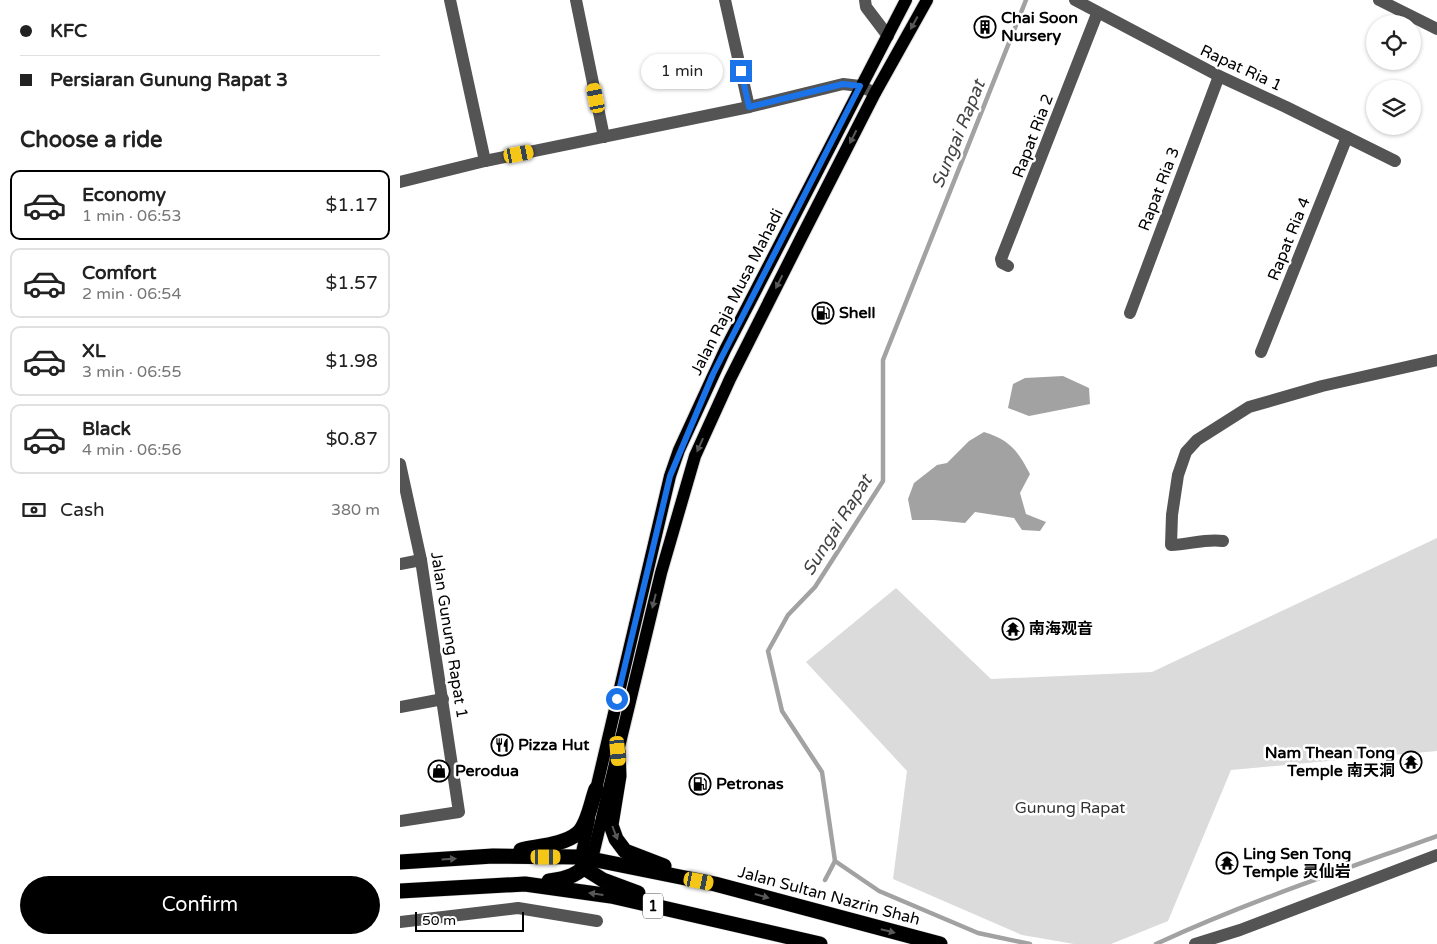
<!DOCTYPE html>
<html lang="en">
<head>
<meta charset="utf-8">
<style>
  body { margin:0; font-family:"Varela Round","Noto Sans SC",sans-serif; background:#f2f2f2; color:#222; height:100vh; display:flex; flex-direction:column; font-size:19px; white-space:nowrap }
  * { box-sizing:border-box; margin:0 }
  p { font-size:16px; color:#767676 }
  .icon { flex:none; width:28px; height:28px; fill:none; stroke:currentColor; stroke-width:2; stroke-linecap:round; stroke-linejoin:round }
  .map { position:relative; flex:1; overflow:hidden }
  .drawer { display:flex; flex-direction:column; background:#fff; width:400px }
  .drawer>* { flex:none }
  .banner { display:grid; align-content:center; height:110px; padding:0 20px; background:#fff }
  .tools { position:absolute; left:966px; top:15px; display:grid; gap:10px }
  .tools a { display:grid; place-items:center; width:55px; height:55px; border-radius:50%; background:#fff; box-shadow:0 1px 4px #0004; font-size:25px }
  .scale { position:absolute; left:15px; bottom:12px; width:109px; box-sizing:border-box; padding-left:5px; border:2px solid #000; border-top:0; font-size:14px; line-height:18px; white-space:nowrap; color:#000; -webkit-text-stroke:4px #fff; paint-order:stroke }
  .end { position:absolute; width:22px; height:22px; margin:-11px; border:6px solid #1a73e8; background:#fff; box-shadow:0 0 0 2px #fff }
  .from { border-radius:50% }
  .bubble { position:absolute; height:35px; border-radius:18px; background:#fff; box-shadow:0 1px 4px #0004; font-size:16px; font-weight:600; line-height:35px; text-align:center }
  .car { position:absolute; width:15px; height:30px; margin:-15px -8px; border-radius:6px; box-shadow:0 0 4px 1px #0007; background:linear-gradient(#f5c518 24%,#345 0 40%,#f5c518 0 76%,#345 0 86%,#f5c518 0) }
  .banner b { display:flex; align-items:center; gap:18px; height:48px; font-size:19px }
  .banner b+b { border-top:1px solid #e0e0e0 }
  .banner i { width:12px; height:12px; background:#222 }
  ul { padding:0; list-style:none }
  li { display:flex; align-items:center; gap:15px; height:70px; margin:0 10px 8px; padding:0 10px; border:2px solid #e0e0e0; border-radius:10px }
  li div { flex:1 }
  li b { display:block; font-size:19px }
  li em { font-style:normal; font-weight:600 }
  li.on { border-color:#000 }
  li>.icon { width:45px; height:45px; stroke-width:1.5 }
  h2 { padding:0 20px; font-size:22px; line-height:60px }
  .pay { display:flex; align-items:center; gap:12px; height:55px; padding:0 20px; font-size:19px }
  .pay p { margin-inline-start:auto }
  .button { display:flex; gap:10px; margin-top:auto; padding:10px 20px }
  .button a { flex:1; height:58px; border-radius:30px; background:#000; color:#fff; font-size:20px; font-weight:600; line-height:58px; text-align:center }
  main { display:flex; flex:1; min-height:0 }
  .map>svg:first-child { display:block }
  .green { fill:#dbdbdb }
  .water { fill:#a2a2a2 }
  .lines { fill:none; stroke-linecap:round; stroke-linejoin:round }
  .stream { stroke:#a2a2a2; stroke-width:4.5 }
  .major-casing { stroke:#dbdbdb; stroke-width:14 }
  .highway-casing { stroke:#dbdbdb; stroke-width:16 }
  .minor { stroke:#545454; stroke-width:12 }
  .major { stroke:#000; stroke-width:12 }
  .highway { stroke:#000; stroke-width:15 }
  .oneway { fill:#595959 }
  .route { stroke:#1a73e8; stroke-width:6 }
  .labels { text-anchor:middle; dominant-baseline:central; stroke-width:5; stroke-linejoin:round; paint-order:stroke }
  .shield { fill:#fff; stroke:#4c4c4c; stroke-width:1 }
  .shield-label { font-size:15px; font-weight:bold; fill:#000 }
  .poi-label { font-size:16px; font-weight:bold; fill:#000; stroke:#fff; text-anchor:start }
  .street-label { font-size:16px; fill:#000; stroke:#fff }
  .park-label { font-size:16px; fill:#323232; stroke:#fff }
  .water-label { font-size:18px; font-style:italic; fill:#434343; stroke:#fff }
</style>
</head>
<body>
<main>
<section class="drawer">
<div class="banner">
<b><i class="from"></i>KFC</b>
<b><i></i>Persiaran Gunung Rapat 3</b>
</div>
<h2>Choose a ride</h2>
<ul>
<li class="on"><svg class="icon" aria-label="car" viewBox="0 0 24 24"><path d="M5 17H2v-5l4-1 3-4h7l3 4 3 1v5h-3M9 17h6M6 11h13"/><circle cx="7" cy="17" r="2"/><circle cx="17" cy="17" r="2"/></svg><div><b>Economy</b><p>1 min · 06:53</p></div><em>$1.17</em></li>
<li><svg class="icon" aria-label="car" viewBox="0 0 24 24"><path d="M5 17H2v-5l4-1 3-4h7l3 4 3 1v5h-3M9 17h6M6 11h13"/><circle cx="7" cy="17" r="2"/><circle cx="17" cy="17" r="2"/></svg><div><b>Comfort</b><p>2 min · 06:54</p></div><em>$1.57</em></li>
<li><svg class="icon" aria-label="car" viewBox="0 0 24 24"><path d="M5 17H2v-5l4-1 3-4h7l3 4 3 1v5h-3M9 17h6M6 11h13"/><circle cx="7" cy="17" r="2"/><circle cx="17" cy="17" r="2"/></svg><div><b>XL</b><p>3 min · 06:55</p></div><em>$1.98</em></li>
<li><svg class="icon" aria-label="car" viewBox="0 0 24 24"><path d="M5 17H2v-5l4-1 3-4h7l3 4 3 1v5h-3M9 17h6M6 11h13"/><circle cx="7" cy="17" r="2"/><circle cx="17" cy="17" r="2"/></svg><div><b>Black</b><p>4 min · 06:56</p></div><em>$0.87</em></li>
</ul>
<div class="pay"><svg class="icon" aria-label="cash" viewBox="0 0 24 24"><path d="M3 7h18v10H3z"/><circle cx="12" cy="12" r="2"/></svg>Cash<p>380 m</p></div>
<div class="button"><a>Confirm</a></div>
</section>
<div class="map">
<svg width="1037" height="944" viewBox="0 0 1037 944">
  <rect width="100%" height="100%" fill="#fff"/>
  <path class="green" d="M1037 538V751L831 770 768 921 711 944H674L622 935 493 879 507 771 406 662 496 588 591 679 752 672Z"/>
  <g class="water">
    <path d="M663 376 689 388 690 404 629 416 608 408 613 384 625 378Z"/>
    <path d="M584 432C610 440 618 451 630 474L620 493 626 514 646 522 640 531 622 530 614 518 575 512 565 523 534 520H512L508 499 514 483 537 465 547 463 569 441Z"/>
  </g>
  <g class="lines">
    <g class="stream">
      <path d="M435 861 479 891 578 933 630 944"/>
      <path d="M425 880 435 861 422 772 382 711 368 651 388 615 415 587 483 481V360L626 0"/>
      <path d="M756 944C847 902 943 870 1037 836"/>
    </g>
    <g class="major-casing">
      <g id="major">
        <path d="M194 798 270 476 279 450 325 350 506 0"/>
        <path d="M181 857 189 820"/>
        <path d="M192 859 261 573 295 456 330 379 401 238 475 93 527 0"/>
      </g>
    </g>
    <g class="highway-casing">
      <g id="highway">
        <path d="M218 751 219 776 211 825 216 839 225 851 264 866"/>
        <path d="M121 850C138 846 164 845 178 833 188 824 191 802 196 789"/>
        <path d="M181 857 184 868 203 880 238 893"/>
        <path d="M0 862 93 856 181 857 315 884 540 944"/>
        <path d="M149 881C167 879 179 875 191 860"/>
        <path d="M0 891 125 884 211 896 420 944"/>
      </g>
    </g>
    <g class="minor">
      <path d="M50 0 85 161"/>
      <path d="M176 0 204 137"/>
      <path d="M325 0 349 107"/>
      <path d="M465 0 466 7 488 36"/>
      <path d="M675 0 819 76 886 107 995 161"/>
      <path d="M979 0 1037 29"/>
      <path d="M0 182 85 161 349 107 443 84 460 86 475 93"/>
      <path d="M608 266 602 263 601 259 697 14"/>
      <path d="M730 313 819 76"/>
      <path d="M861 352 947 137"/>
      <path d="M0 464 21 560 59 812 0 821"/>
      <path d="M823 541C806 538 788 545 771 545L772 515 778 475 786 452 797 440 849 407 922 386 1037 360"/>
      <path d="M0 564 21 560"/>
      <path d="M0 707 43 699"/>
      <path d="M0 922 118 908 197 921"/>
      <path d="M795 944 840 930 1037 855"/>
    </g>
    <use href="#major" class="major"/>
    <use href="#highway" class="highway"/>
  </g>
  <defs><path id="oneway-solid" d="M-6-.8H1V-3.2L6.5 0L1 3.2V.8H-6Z" transform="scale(1.25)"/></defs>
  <g class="oneway">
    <use href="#oneway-solid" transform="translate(514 23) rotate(119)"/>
    <use href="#oneway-solid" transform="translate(453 137) rotate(117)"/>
    <use href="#oneway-solid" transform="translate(379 282) rotate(117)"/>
    <use href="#oneway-solid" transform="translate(300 445) rotate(114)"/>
    <use href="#oneway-solid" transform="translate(254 601) rotate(104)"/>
    <use href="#oneway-solid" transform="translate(215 833) rotate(69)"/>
    <use href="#oneway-solid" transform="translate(49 859) rotate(-4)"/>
    <use href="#oneway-solid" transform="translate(196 894) rotate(-172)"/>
    <use href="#oneway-solid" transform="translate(362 896) rotate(16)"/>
    <use href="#oneway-solid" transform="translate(488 931) rotate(14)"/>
  </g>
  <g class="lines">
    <path class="route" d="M217 699 270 476 313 374 460 86 443 84 349 107 341 71"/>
  </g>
  <defs>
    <g id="building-ring" transform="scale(1.125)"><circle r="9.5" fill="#fff" stroke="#000" stroke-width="1.5"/><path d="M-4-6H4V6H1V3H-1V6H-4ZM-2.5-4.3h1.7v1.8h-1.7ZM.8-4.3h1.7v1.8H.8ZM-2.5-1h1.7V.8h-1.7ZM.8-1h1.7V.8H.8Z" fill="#000"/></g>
    <g id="fuel-ring" transform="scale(1.125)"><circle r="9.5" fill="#fff" stroke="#000" stroke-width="1.5"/><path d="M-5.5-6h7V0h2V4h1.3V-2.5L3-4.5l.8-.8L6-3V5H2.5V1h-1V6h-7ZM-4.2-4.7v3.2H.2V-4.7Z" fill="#000"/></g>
    <g id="temple-ring" transform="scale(1.125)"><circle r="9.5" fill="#fff" stroke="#000" stroke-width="1.5"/><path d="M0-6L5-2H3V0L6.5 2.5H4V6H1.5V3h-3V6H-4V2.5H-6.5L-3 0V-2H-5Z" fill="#000"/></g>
    <g id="restaurant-ring" transform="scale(1.125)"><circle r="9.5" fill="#fff" stroke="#000" stroke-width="1.5"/><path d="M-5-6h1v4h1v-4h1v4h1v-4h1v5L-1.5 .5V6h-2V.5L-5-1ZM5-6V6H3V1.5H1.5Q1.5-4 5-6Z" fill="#000"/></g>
    <g id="shop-ring" transform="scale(1.125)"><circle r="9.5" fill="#fff" stroke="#000" stroke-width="1.5"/><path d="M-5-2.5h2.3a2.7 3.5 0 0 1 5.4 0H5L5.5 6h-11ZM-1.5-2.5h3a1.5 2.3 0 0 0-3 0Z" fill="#000"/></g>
  </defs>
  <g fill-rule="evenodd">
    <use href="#building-ring" x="585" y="27"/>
    <use href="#fuel-ring" x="423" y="313"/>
    <use href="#temple-ring" x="613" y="629"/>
    <use href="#restaurant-ring" x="102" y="745"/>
    <use href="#temple-ring" x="1011" y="762"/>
    <use href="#shop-ring" x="39" y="771"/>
    <use href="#fuel-ring" x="300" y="784"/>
    <use href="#temple-ring" x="827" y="863"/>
  </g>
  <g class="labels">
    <rect class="shield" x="243" y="893.5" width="20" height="25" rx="4"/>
    <g class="shield-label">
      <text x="253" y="906">1</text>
    </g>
    <g class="poi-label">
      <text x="601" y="18">Chai Soon<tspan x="601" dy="18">Nursery</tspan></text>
      <text x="439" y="313">Shell</text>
      <text x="629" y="629">南海观音</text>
      <text x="118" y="745">Pizza Hut</text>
      <text x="995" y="753" text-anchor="end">Nam Thean Tong<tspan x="995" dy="18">Temple 南天洞</tspan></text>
      <text x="55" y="771">Perodua</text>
      <text x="316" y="784">Petronas</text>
      <text x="843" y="854">Ling Sen Tong<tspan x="843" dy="18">Temple 灵仙岩</tspan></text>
    </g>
    <g class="street-label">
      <text transform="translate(841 68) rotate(25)">Rapat Ria 1</text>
      <text transform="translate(633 136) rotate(-69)">Rapat Ria 2</text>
      <text transform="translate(759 189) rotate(-69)">Rapat Ria 3</text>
      <text transform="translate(889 239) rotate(-68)">Rapat Ria 4</text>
      <text transform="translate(337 292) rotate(-63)">Jalan Raja Musa Mahadi</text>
      <text transform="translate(49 635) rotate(81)">Jalan Gunung Rapat 1</text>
      <text transform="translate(429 896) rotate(15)">Jalan Sultan Nazrin Shah</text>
    </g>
    <g class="park-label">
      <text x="670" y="808">Gunung Rapat</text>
    </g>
    <g class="water-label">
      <text transform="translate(558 134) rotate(-68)">Sungai Rapat</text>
      <text transform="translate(437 525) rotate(-58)">Sungai Rapat</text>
    </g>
  </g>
</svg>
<div class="tools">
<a><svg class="icon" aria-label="locate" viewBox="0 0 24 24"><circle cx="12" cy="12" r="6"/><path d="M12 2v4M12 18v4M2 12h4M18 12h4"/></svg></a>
<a><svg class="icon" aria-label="layers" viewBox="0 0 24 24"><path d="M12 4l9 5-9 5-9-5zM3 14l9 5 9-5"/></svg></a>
</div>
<div class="scale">50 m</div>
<i class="end from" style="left:217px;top:699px"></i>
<i class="end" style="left:341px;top:71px"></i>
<div class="bubble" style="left:241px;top:54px;width:82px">1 min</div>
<i class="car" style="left:196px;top:98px;rotate:349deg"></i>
<i class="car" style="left:119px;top:154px;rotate:79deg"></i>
<i class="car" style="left:218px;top:751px;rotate:175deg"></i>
<i class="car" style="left:146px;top:857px;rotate:90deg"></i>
<i class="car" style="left:299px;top:881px;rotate:101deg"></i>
</div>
</main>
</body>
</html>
